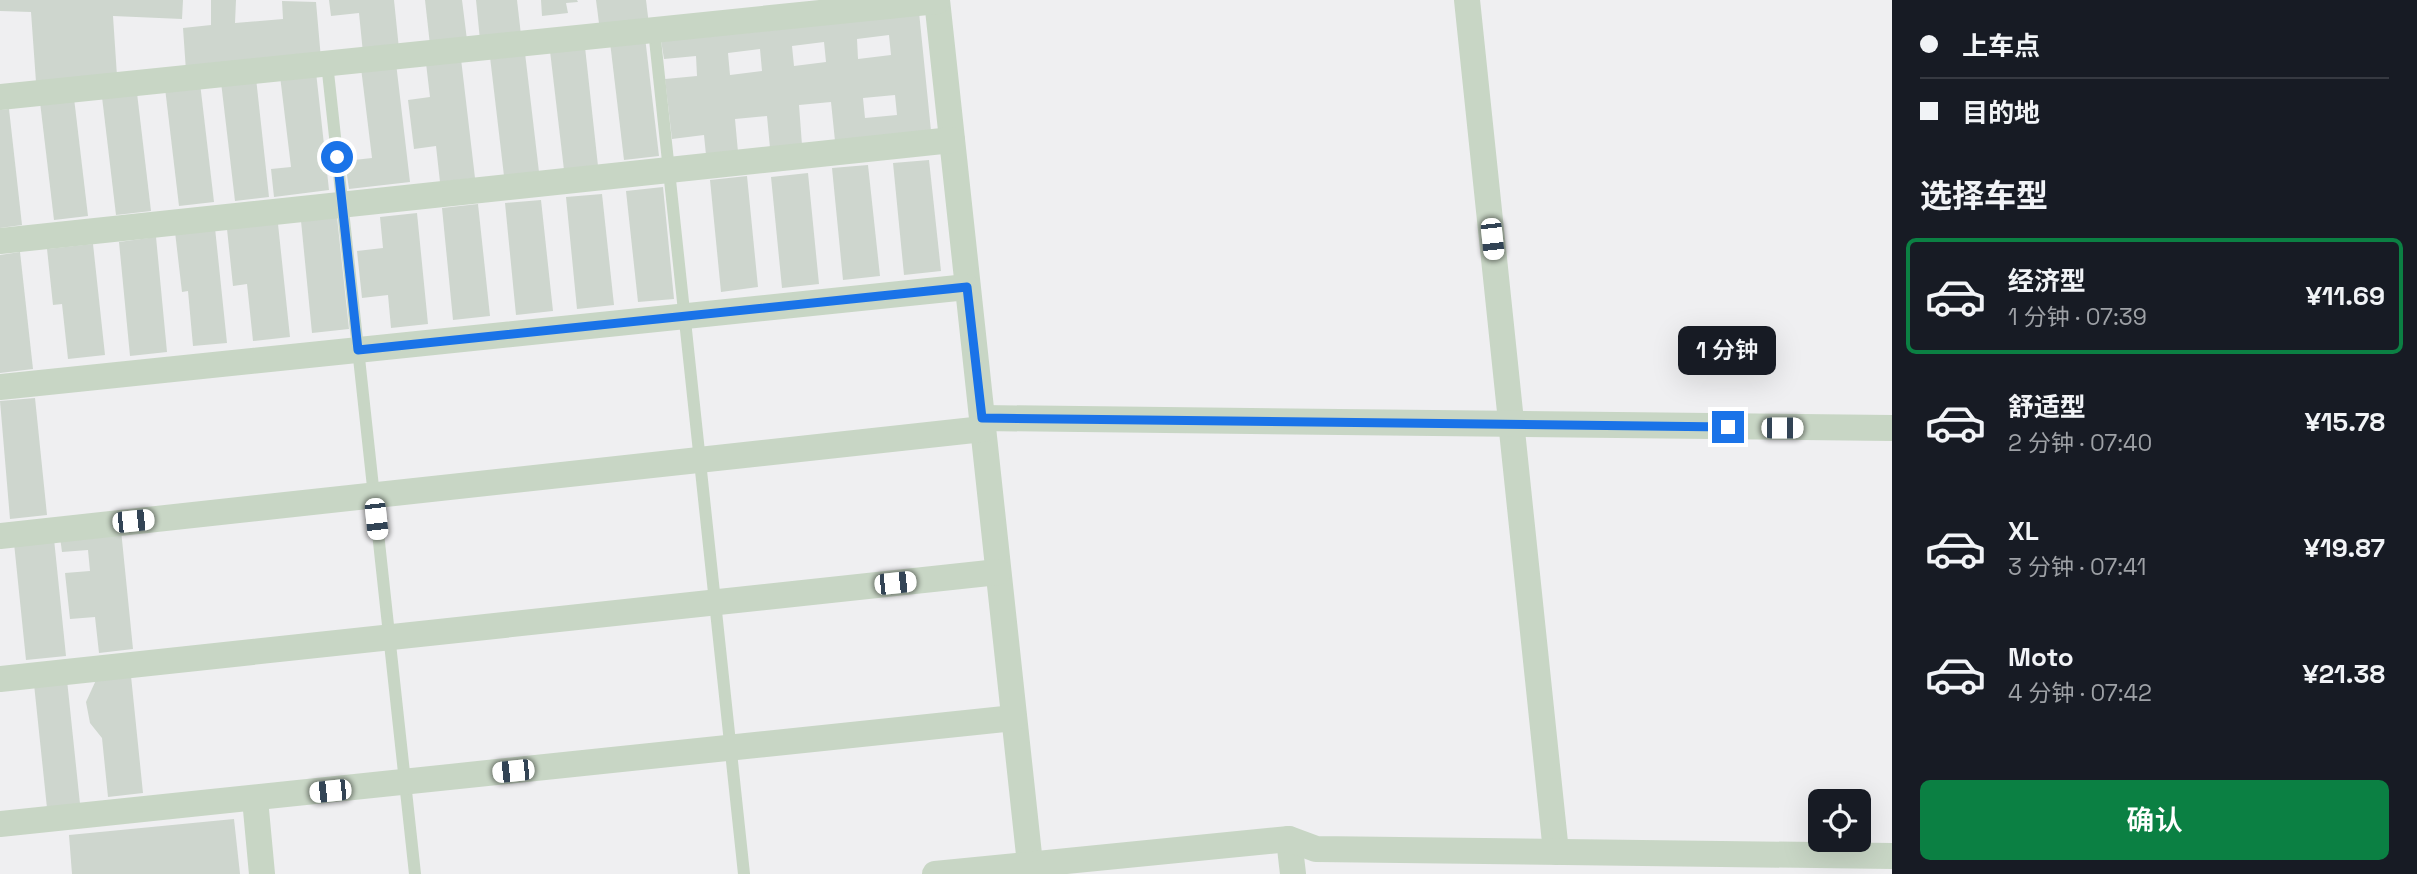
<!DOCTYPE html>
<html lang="zh">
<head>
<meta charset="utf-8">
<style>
  body { margin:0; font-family:"Space Grotesk","Noto Sans SC",sans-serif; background:#242831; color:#f1f3f6; height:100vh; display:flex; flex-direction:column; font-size:26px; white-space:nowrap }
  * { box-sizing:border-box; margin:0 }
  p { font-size:23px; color:#9ea1a6 }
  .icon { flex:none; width:38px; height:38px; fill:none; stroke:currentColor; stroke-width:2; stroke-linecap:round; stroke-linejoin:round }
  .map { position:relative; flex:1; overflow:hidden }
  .drawer { display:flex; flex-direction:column; background:#171b24; width:525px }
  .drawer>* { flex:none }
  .top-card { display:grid; align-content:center; height:154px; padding:0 28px; background:#171b24 }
  .fabs { position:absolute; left:1808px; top:789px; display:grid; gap:14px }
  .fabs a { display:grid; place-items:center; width:63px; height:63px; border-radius:10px; background:#171b24; box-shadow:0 7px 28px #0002; font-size:35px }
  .end { position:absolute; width:32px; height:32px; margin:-16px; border:9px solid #1a73e8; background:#fff; box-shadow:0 0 0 4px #fff }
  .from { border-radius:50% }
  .bubble { position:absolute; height:49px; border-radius:10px; background:#171b24; box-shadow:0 7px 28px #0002; font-size:23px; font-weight:600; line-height:49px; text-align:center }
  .car { position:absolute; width:21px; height:42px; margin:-21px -10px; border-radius:9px; box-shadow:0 0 5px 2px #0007; background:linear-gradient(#fff 24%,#345 0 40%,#fff 0 76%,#345 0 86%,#fff 0) }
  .top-card b { display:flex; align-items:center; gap:24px; height:66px; font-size:26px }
  .top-card b+b { border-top:2px solid #363941 }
  .top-card i { width:18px; height:18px; background:#f1f3f6 }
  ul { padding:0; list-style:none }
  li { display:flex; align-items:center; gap:21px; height:116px; margin:0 14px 10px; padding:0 14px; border:4px solid transparent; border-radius:10px }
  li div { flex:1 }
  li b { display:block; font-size:26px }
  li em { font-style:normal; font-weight:600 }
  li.current { border-color:#0b8043 }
  li>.icon { width:63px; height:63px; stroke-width:1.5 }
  h2 { padding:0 28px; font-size:32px; line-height:84px }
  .cta { display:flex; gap:14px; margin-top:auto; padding:14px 28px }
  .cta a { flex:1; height:80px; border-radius:10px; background:#0b8043; color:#fff; font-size:28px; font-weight:600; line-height:80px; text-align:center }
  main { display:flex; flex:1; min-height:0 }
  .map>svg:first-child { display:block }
  .building { fill:#ced6ce; fill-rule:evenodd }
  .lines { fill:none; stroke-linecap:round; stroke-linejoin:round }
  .service { stroke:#c8d6c5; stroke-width:12 }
  .minor { stroke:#c8d6c5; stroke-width:26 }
  .route { stroke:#1a73e8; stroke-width:9 }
</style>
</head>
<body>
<main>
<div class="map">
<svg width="1892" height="874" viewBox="0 0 1892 874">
  <rect width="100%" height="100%" fill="#efeff1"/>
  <g class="building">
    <path d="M0 0H183L182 19 113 16 117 76 36 82 31 12 0 11Z"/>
    <path d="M211 0H236L235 23 283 19 282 1 316 2 321 59 186 71 183 28 211 25Z"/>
    <path d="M329 0H394L399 49 363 53 359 13 331 16Z"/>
    <path d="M425 0H462L467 40 430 45Z"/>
    <path d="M476 0H517L521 35 480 40Z"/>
    <path d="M541 0H577L578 2 566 3 568 13 542 16Z"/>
    <path d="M596 0H646L649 25 600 31Z"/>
    <path d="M919 12 931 131 835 141 831 102 799 105 802 145 770 148 767 116 735 119 738 152 706 155 704 135 672 139 665 79 697 76 696 56 664 59 661 40ZM889 35 891 55 858 59 857 39ZM824 42 826 62 794 66 792 46ZM760 49 762 71 730 75 728 53ZM895 95 897 115 865 118 863 98Z"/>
    <path d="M645 37 659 156 624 160 610 42Z"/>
    <path d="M585 47 598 166 564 170 550 51Z"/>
    <path d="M525 53 539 172 504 176 490 57Z"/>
    <path d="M461 59 475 178 440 182 436 146 414 149 408 100 430 97 426 63Z"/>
    <path d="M396 63 410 182 349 189 345 161 372 158 361 68Z"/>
    <path d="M316 72 329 190 274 197 271 169 291 167 280 76Z"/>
    <path d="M256 78 269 197 235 201 221 82Z"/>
    <path d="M200 83 214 202 179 206 165 88Z"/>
    <path d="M137 93 151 211 116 215 102 97Z"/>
    <path d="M74 98 88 216 54 220 40 102Z"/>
    <path d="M9 109 22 225 0 228V110Z"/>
    <path d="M929 160 941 271 904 275 893 163Z"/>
    <path d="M868 165 880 276 843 280 832 168Z"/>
    <path d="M808 173 819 284 782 288 771 177Z"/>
    <path d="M747 176 758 287 721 292 710 180Z"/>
    <path d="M663 187 674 299 638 302 626 191Z"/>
    <path d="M602 194 614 305 577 309 566 197Z"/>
    <path d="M541 200 553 311 516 315 505 203Z"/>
    <path d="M478 204 490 316 453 320 442 208Z"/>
    <path d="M417 213 428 324 391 328 388 295 362 298 357 251 383 248 380 217Z"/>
    <path d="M337 217 349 329 312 333 301 221Z"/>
    <path d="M278 224 290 337 253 341 247 284 233 286 227 229Z"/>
    <path d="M215 228 227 343 193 346 188 291 182 292 175 232Z"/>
    <path d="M156 237 167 352 130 356 119 242Z"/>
    <path d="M93 244 105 355 68 359 62 304 53 305 47 249Z"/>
    <path d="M20 252 33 369 0 373V255Z"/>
    <path d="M35 398 47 515 10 519 0 401Z"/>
    <path d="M121 530 133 649 99 653 95 617 70 619 65 573 90 571 88 550 62 552 60 537Z"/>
    <path d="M54 539 66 656 26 660 14 543Z"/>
    <path d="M131 676 143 793 108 797 102 738 90 723 86 702 96 680Z"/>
    <path d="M67 680 80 804 47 808 34 684Z"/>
    <path d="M234 819 240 874H72L69 835Z"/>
  </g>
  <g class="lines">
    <g class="service">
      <path d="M654 30 744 874"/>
      <path d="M327 63 415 874"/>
    </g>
    <g class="minor">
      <path d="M937 0 1030 864"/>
      <path d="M1467 0 1556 852"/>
      <path d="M0 97 937 1"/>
      <path d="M0 241 952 140"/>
      <path d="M0 387 967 287"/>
      <path d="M982 418 1892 428"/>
      <path d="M0 536 983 429"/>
      <path d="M0 679 998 572"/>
      <path d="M255 799 262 874"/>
      <path d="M0 824 1014 718"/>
      <path d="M1289 839 1293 874"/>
      <path d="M935 874 1289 839 1316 849 1892 856"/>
    </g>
  </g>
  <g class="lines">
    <path class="route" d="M337 157 358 350 967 287 982 418 1728 427"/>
  </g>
</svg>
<div class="fabs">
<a><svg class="icon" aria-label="locate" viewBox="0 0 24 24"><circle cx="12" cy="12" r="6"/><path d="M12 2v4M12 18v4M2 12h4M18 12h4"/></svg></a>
</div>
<i class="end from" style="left:337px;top:157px"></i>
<i class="end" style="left:1728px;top:427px"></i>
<div class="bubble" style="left:1678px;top:326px;width:98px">1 分钟</div>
<i class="car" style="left:1492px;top:239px;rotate:174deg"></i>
<i class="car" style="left:1782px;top:428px;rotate:90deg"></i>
<i class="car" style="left:376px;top:519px;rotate:174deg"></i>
<i class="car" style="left:133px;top:521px;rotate:84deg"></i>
<i class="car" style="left:895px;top:583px;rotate:84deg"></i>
<i class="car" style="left:513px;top:771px;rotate:264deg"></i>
<i class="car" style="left:330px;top:791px;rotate:264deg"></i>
</div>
<section class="drawer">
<div class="top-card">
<b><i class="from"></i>上车点</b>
<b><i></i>目的地</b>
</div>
<h2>选择车型</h2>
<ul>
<li class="current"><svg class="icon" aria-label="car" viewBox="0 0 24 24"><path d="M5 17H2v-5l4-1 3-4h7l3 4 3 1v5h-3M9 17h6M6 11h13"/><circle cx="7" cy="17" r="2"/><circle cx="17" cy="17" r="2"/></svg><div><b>经济型</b><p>1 分钟 · 07:39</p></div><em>¥11.69</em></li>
<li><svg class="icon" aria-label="car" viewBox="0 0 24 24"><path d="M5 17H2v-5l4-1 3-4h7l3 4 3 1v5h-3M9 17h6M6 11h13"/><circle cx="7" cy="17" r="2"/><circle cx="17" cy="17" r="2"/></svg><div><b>舒适型</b><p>2 分钟 · 07:40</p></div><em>¥15.78</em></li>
<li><svg class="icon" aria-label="car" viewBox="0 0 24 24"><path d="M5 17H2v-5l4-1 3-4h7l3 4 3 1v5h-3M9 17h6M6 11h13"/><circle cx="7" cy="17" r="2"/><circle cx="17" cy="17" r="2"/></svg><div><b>XL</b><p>3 分钟 · 07:41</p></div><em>¥19.87</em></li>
<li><svg class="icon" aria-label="car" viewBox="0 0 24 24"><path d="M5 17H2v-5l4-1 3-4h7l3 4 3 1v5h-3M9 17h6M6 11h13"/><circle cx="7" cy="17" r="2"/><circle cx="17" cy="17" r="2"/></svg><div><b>Moto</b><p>4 分钟 · 07:42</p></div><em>¥21.38</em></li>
</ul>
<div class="cta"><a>确认</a></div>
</section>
</main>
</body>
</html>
